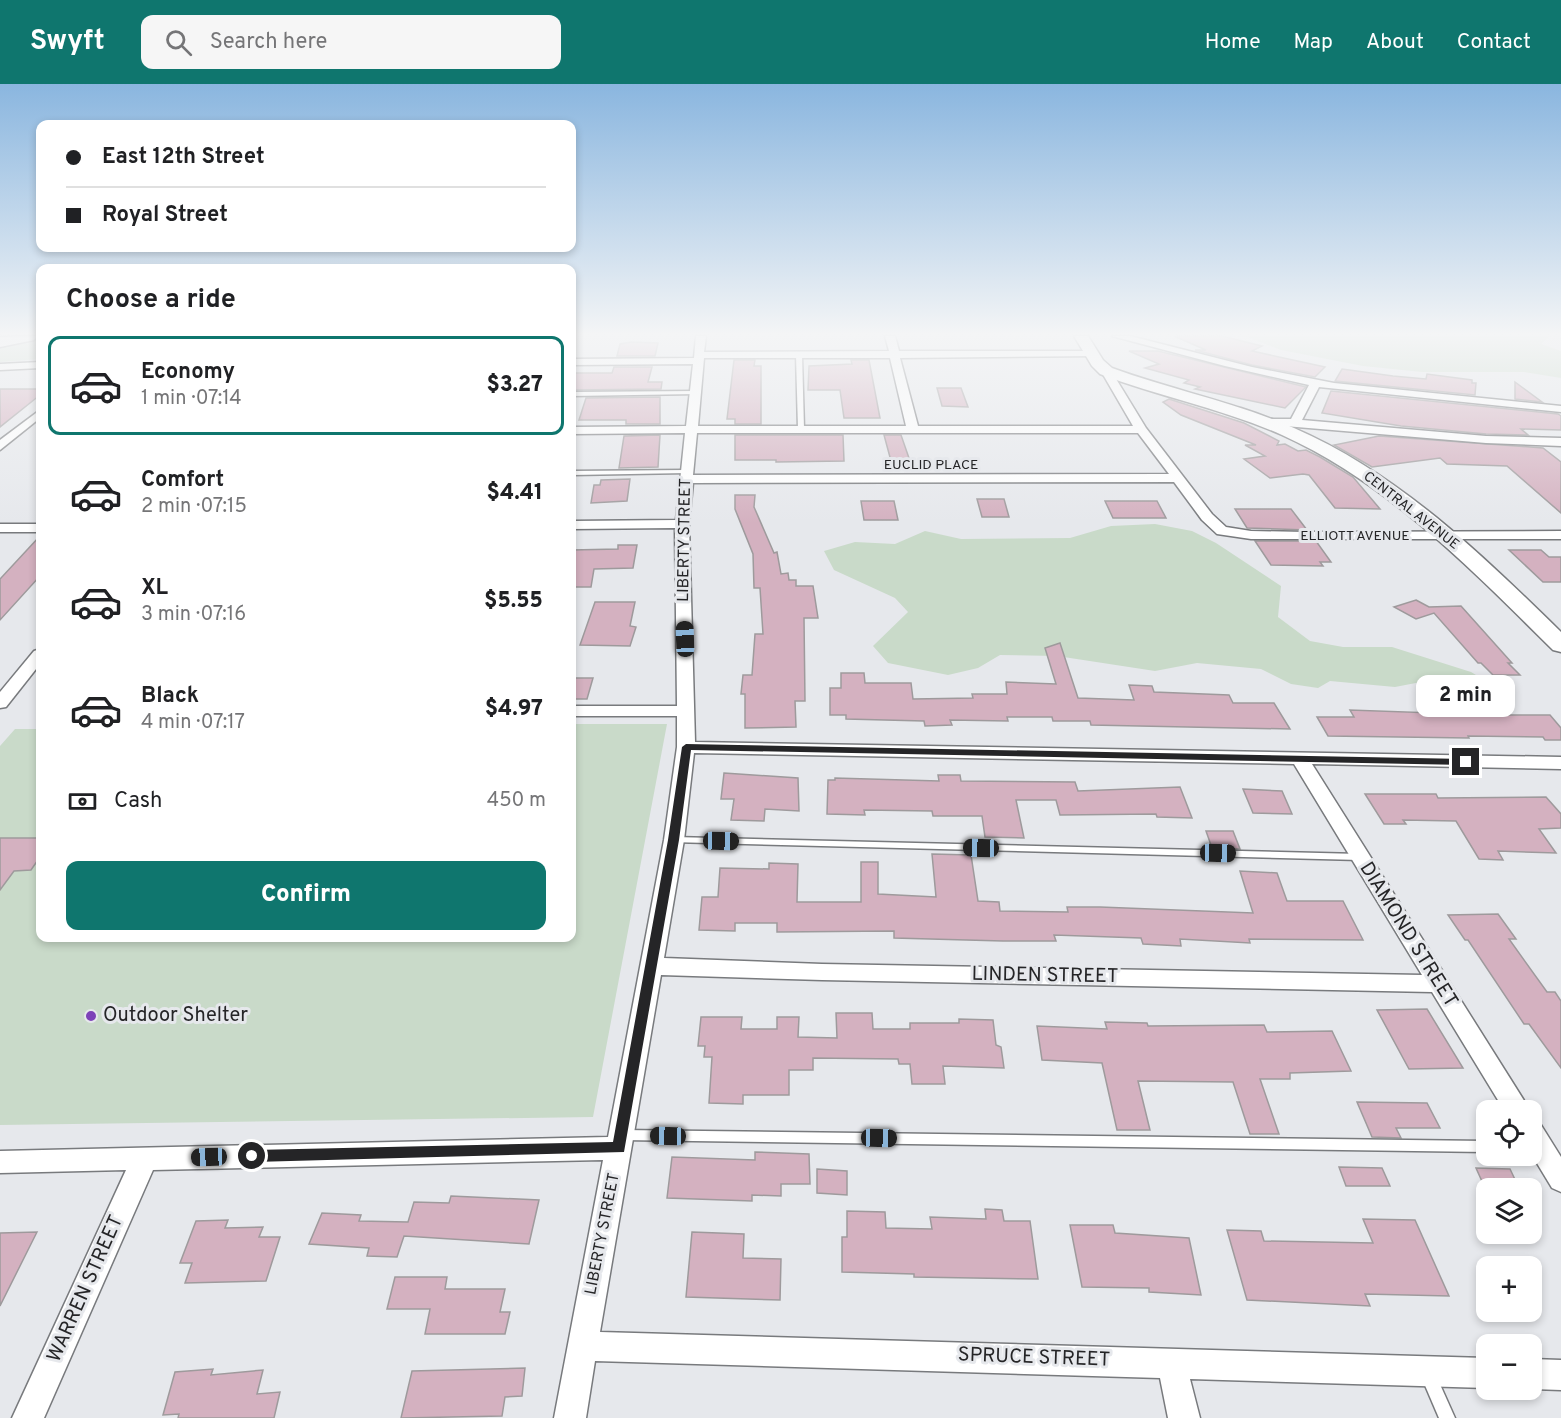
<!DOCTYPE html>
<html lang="en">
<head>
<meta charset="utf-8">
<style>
  body { margin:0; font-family:Overpass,sans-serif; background:#f6f6f6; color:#202124; height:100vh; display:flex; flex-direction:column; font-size:22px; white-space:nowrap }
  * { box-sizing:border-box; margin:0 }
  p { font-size:20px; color:#757577 }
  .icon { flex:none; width:33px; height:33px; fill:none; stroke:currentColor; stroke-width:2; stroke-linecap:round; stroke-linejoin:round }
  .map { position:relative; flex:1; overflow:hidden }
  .sheet { position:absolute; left:36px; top:180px; width:540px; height:678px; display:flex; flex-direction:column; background:#fff; border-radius:12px; box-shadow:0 3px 9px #0003 }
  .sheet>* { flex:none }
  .guide { position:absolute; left:36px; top:36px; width:540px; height:132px; border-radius:12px; box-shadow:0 3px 9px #0003; display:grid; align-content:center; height:132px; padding:0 30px; background:#fff }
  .buttons { position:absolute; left:1476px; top:1016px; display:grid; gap:12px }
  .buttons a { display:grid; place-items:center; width:66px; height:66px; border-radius:12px; background:#fff; box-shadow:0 3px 9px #0003; font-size:30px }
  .end { position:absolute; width:27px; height:27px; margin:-14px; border:8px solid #252527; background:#fff; box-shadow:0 0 0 3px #fff }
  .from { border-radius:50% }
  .bubble { position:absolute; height:42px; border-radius:12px; background:#fff; box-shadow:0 3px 9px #0003; font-size:20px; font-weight:800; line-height:42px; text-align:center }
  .car { position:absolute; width:18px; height:36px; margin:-18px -9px; border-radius:8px; box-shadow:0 0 4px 2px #0007; background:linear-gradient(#222 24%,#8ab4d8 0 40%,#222 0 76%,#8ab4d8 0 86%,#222 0) }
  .guide b { display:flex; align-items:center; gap:21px; height:57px; font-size:22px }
  .guide b+b { border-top:2px solid #e0e0e0 }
  .guide i { width:15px; height:15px; background:#202124 }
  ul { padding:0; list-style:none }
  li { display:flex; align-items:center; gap:18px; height:99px; margin:0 12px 9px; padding:0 18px; border:3px solid transparent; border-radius:12px }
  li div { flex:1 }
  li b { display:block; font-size:22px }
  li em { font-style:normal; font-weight:800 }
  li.selected { border-color:#0f766e }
  li>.icon { width:54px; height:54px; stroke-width:1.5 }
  h2 { padding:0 30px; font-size:27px; line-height:72px }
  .pay { display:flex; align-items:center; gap:15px; height:66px; padding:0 30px; font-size:22px }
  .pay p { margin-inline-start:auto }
  .cta { display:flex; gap:12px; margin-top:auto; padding:12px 30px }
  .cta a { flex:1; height:69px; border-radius:12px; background:#0f766e; color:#fff; font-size:24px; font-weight:800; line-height:69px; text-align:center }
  header { display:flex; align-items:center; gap:36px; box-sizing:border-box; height:84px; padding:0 30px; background:#0f766e; color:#fff }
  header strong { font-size:28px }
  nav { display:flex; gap:33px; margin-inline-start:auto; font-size:21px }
  .search { width:420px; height:54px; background:#f6f6f6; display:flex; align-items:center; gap:15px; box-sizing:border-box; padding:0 21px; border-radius:12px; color:#757577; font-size:22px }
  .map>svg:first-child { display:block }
  .green { fill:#c9dac9 }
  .building { fill:#d4b1c0; stroke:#9e9a9c; stroke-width:1.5 }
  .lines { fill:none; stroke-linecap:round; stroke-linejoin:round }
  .lane-casing { stroke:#787a7d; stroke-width:3 }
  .street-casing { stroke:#787a7d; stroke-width:3 }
  .secondary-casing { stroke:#787a7d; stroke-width:3 }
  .highway-casing { stroke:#787a7d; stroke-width:3 }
  .lane { fill:#fff; fill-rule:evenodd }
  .street { fill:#fff; fill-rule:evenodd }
  .secondary { fill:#fff; fill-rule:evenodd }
  .highway { fill:#fff; fill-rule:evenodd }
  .route { fill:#252527 }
  .poi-dot { fill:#7d42b8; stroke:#e6e8ec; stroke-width:2 }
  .labels { text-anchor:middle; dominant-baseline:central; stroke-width:6; stroke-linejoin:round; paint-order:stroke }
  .far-street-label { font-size:14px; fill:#252527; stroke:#e6e8ec }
  .street-label { font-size:16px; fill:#252527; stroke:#e6e8ec }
  .near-street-label { font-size:20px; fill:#252527; stroke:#e6e8ec }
  .near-poi-label { font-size:20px; fill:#252527; stroke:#e6e8ec; text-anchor:start }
</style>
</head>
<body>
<header>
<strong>Swyft</strong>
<div class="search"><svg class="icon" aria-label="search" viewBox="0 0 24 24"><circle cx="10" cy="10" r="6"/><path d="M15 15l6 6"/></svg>Search here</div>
<nav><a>Home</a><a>Map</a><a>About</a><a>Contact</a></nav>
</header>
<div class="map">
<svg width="1561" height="1334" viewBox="0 0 1561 1334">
  <rect width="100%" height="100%" fill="#e6e8ec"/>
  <g class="green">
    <path d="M0 252H40V275L0 278Z"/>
    <path d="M1244 252H1550L1541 260 1561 267V294L1524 288H1422L1363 282 1281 266Z"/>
    <path d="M1155 440 1192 447 1216 459 1281 502 1278 533 1310 557 1343 563H1392L1471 588 1496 603 1492 610 1460 609 1421 598 1395 603 1330 597 1318 604 1291 600 1261 585 1197 579 1155 587 1057 572 1000 571 978 584 948 591 888 579 873 562 908 528 895 514 834 486 824 467 855 458 895 460 925 447 961 455 1070 454 1111 442Z"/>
    <path d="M572 640H667L593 1033 0 1041V662L15 645H40V854H572Z"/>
  </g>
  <g class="building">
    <path d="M1174 252H1222L1262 262 1252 267 1325 283 1315 293 1252 281 1195 266H1206Z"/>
    <path d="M631 258 658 259 655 272H617L620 260Z"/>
    <path d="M1129 267H1158L1306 303 1285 324 1195 305 1200 303 1184 299 1189 296 1145 284 1159 280Z"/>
    <path d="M734 276H755L754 282H761V340H735V335H727Z"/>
    <path d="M851 276H869L880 334H844L840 306H808L809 282 852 280Z"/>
    <path d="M614 283H652L648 298H662L661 305 572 306V289H612Z"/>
    <path d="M1342 285 1393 292 1426 295 1427 290 1472 296V299H1476L1475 311 1335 297Z"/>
    <path d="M1515 298 1542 318 1515 315Z"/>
    <path d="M937 304H961L968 323 942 322Z"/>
    <path d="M0 305H40V311L0 343Z"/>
    <path d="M1331 307 1558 330 1561 332V346L1521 345 1528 351 1486 350 1401 342 1322 329Z"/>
    <path d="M660 313V340H626V336H579L586 314Z"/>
    <path d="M1169 315 1244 339 1279 357 1277 361 1285 360 1298 367 1306 366 1320 373 1353 393 1380 425 1335 424 1309 391 1303 390 1270 394 1244 375 1265 372 1245 361H1256L1181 331 1163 318Z"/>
    <path d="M660 351 658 383 619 384 624 352Z"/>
    <path d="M735 351H843L844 377 776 378V376H735Z"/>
    <path d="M884 351H901L910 377H891Z"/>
    <path d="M1379 352 1543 364 1561 378V429L1507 382 1447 380 1440 374 1372 383 1334 361Z"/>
    <path d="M630 395 627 417 591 419 594 401H600L601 396Z"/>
    <path d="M735 411H755L754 423 774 469 777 468 781 490 788 489 789 496H796V502H813L818 534H804L805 617H795L796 643 745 644V610H741L743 591H752L755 550H763L760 504H754L753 470 735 425Z"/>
    <path d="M977 415H1004L1009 433H982Z"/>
    <path d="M861 417H894L898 436H864Z"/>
    <path d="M1105 417H1157L1166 434H1113Z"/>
    <path d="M1235 425H1291L1307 446 1247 444Z"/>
    <path d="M40 452V492L0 536V495Z"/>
    <path d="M1255 457H1316L1331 478H1320L1323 482 1271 481Z"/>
    <path d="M618 461H637L633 484 594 485 591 503H572V466L618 465Z"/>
    <path d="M1509 466H1541L1549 473H1561V498H1543Z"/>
    <path d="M1416 516 1429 523 1461 522 1512 579H1508L1520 591H1493L1481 579H1478L1434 529 1416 535 1394 523Z"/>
    <path d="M595 518H635L630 542 636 543 630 562 580 561Z"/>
    <path d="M1060 559 1078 614 1134 616 1129 601 1152 602 1154 608 1229 611 1233 619H1274L1290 645 1091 641 1090 637H1053L1052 633H1007L1008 637 950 636 952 641 925 642 924 637 846 635V631H830V604H841V589H864L865 599H911L913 615 973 614 972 610H1007L1006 598 1056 600 1045 564Z"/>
    <path d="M575 594H593L587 615H572Z"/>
    <path d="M1458 624H1486L1491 631H1550L1561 644V656H1545L1543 653 1468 652 1469 654 1328 652 1317 633H1354L1350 626 1462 630Z"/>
    <path d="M724 689 798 694 799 727 765 725 764 737 731 736 734 715H721Z"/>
    <path d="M938 691H960L961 697 1075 698 1078 707 1180 703 1192 734 1157 733 1156 730 1060 731 1056 716H1016L1024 754 985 753 982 732H933L932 727 864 726 865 731 827 730 828 696H835V694L939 697Z"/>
    <path d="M1243 705 1282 707 1292 730 1253 729Z"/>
    <path d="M1365 710H1436L1438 714 1546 713 1561 730V744L1539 745 1556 769 1498 767 1503 776 1479 775 1456 737 1403 736 1406 740H1384Z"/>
    <path d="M1206 747H1233L1240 765 1212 764Z"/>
    <path d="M0 754H40V773L31 786 14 787 0 806Z"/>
    <path d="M932 770 971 771 978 817 999 818 1000 827 1068 828 1067 823H1100L1253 829 1240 787 1277 789 1287 817H1343L1363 856 1249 855 1250 859 1180 855 1181 862 1143 860 1141 854 1054 851 1056 857H1003L894 854V847L777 848V839H735V847L699 846 702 813H718L720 784 769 785V779L798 780 797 818H861V778H878V810L936 813Z"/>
    <path d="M1498 830 1516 855H1509L1547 908H1555L1561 917V984L1529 940H1524L1468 856H1465L1448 831Z"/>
    <path d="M1427 925 1463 984 1409 985 1377 926Z"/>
    <path d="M836 929H872L873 945H910V939H959V935L993 936 996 961 1001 963 1004 984 943 982 945 1000H912L910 980H899L898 975 813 974V986H789V1011H743V1020L709 1019 712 973H704L705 962H698L701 933H742L741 945H777V933H799L798 953 837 954Z"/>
    <path d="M1105 938 1147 939 1148 942 1264 941 1267 948 1332 947 1351 987 1290 989V995H1260L1279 1050H1250L1233 998 1138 997 1150 1046H1117L1102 979 1042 976 1037 942 1107 945Z"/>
    <path d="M1357 1018 1427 1019 1440 1044H1396L1401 1054 1372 1053Z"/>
    <path d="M755 1068 809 1070 810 1100H781V1112L752 1111V1117L667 1114 672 1073 755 1076Z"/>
    <path d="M1339 1083 1382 1084 1390 1102H1346Z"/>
    <path d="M1476 1084 1510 1085 1519 1104H1485Z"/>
    <path d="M817 1085 847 1087V1111L817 1109Z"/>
    <path d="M451 1112 539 1116 529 1160 404 1152 397 1173 367 1172 369 1164 309 1160 322 1129 361 1131 359 1137 408 1138 414 1118 449 1119Z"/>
    <path d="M985 1125 1002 1126 1004 1137H1030L1038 1195 914 1193V1190L842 1188V1153H847V1127L885 1128 886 1144 932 1145 930 1133 986 1135Z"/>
    <path d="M1363 1135 1415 1136 1449 1212 1365 1210 1370 1222 1247 1216 1227 1146 1261 1147 1264 1157 1373 1159Z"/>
    <path d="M228 1136 225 1144 263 1143 259 1153H280L266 1197 185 1199 192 1179H180L196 1137Z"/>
    <path d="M1070 1141H1113L1115 1149 1189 1154 1201 1211 1149 1208V1204L1082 1203Z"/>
    <path d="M37 1148 0 1222V1149Z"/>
    <path d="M692 1148 744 1150 743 1174 781 1175 780 1216 686 1213Z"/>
    <path d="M395 1193H447L445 1205H505L500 1228H510L505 1250H425L430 1225H387Z"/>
    <path d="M525 1284 522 1312 505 1313 502 1332 401 1334 412 1287Z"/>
    <path d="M213 1285 211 1291 263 1286 257 1310 280 1308 274 1334H178L179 1330 163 1331 175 1288Z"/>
  </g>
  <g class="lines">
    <g class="lane-casing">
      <g id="lane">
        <path d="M799 269 802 271 804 345 801 347 798 345 796 271Z"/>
        <path d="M695 307 698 309 697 310 572 312V308Z"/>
        <path d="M686 386 688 387V389L572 391V387Z"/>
        <path d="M674 753 1360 770 1364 771 1365 773 1364 775 1360 776 671 758 669 756 671 754Z"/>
        <path d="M622 1046 1486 1057V1068L622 1056 617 1055 616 1051 617 1047Z"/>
        <path d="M1429 1284 1434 1287 1455 1334H1439L1421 1292 1424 1287Z"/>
      </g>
    </g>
    <g class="street-casing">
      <g id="street">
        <path d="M696 252H706L704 268 889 267 885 252H895L899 267H1092L1097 270 1096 272 900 274 918 342H1133L1101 287 1110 285 1146 344 1212 430 1226 443 1251 447 1306 448 1561 447V455H1251L1217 450 1202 436 1174 398 693 399 689 440 695 658 1561 673V685L1312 680 1530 1026H1504L1432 908 822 896 661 891 600 1248 1486 1274V1304L1190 1295 1200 1334H1168L1160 1294 595 1277 586 1334H554L603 1076 153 1086 44 1334H12L126 1086 0 1089V1067L608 1053 664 756 677 663V632H572V622H677L675 444 572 445V437L676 436 685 349 572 350V343L686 342 693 280 572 281V275L694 274ZM704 274H890L906 342H698ZM697 349H1138L1169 390 693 391ZM694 669 1294 680 1422 891 822 880 664 874 684 756Z"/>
        <path d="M1112 252H1130L1252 283 1334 299 1561 322V328L1319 303 1302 336 1486 352 1561 354V362L1486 359 1262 340 1258 339V335H1291L1309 301 1225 282Z"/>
        <path d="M40 278V284L0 286V280Z"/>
        <path d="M40 326V334L0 366V356Z"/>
        <rect x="0" y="440" width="40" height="8"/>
        <path d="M40 565V580L6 623 0 624V608L34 567Z"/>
        <path d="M1532 1038 1541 1041 1561 1073V1108L1552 1104 1532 1071Z"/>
        <path d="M1532 1275 1561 1276V1306L1532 1305Z"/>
      </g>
    </g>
    <g class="secondary-casing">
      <path id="secondary" d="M1074 252H1088L1103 276 1112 284C1172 306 1235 318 1294 344 1398 389 1481 470 1561 548V568L1553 566C1471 485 1388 399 1282 351 1224 325 1160 313 1100 290L1092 282Z"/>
    </g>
    <g class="highway-casing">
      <path id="highway" d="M37 252 34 256 0 263V253Z"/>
    </g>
    <use href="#lane" class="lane"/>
    <use href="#street" class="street"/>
    <use href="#secondary" class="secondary"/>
    <use href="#highway" class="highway"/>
  </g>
  <linearGradient id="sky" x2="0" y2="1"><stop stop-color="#8ab6df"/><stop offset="0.57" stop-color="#f4f5f6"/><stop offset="1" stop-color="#f4f5f6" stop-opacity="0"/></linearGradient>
  <rect width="1561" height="439" fill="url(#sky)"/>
  <path class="route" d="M686 660 1466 675 1471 678 1466 681 691 666 679 756 624 1068 252 1078 247 1076 245 1072 247 1068 252 1066 613 1058 668 756 682 663Z"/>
  <circle class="poi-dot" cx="91" cy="932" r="6"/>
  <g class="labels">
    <g class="far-street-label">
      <text x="931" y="381">EUCLID PLACE</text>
      <text transform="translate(1411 427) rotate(38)">CENTRAL AVENUE</text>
      <text x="1355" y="452">ELLIOTT AVENUE</text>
    </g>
    <g class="street-label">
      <text transform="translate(685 456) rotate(-89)">LIBERTY STREET</text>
      <text transform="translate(603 1150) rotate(-79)">LIBERTY STREET</text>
    </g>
    <g class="near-street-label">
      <text transform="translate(1408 851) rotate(58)">DIAMOND STREET</text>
      <text transform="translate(1045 892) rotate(1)">LINDEN STREET</text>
      <text transform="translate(86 1205) rotate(-66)">WARREN STREET</text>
      <text transform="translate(1034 1274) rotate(2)">SPRUCE STREET</text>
    </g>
    <g class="near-poi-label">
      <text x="103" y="932">Outdoor Shelter</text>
    </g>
  </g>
</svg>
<div class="buttons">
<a><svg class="icon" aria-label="locate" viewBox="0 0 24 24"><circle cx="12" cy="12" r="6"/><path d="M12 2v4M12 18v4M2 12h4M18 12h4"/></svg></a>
<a><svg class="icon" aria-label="layers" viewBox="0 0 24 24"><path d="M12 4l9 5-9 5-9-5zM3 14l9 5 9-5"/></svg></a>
<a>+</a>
<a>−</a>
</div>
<i class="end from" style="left:252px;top:1072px"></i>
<i class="end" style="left:1466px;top:678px"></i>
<div class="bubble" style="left:1416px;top:591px;width:99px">2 min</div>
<i class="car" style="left:685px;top:555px;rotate:358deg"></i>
<i class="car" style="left:721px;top:757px;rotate:91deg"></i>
<i class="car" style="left:981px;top:764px;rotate:271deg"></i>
<i class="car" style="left:1218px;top:769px;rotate:91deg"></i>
<i class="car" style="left:668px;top:1052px;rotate:271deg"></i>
<i class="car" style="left:879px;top:1054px;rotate:91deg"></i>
<i class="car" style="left:209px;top:1073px;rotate:268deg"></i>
<div class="guide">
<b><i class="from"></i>East 12th Street</b>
<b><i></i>Royal Street</b>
</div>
<section class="sheet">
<h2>Choose a ride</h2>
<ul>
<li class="selected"><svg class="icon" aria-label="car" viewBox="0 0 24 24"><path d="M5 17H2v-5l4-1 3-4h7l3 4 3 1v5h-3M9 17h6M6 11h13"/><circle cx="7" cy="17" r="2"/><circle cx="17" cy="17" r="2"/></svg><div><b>Economy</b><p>1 min · 07:14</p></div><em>$3.27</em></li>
<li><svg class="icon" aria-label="car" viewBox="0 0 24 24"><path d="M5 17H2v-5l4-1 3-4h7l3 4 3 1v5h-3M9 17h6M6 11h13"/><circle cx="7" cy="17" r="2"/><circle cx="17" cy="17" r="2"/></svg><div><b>Comfort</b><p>2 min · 07:15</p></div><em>$4.41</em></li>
<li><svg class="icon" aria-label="car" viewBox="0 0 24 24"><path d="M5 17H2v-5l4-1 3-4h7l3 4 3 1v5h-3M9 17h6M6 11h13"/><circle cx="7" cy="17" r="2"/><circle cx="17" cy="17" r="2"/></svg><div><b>XL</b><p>3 min · 07:16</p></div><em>$5.55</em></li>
<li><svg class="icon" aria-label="car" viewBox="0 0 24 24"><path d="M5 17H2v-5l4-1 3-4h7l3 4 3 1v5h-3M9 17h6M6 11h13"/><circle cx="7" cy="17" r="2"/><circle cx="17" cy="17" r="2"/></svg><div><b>Black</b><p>4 min · 07:17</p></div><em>$4.97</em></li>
</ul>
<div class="pay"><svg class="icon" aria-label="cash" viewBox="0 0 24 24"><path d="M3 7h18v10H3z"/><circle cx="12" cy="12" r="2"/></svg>Cash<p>450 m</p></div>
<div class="cta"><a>Confirm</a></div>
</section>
</div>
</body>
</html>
